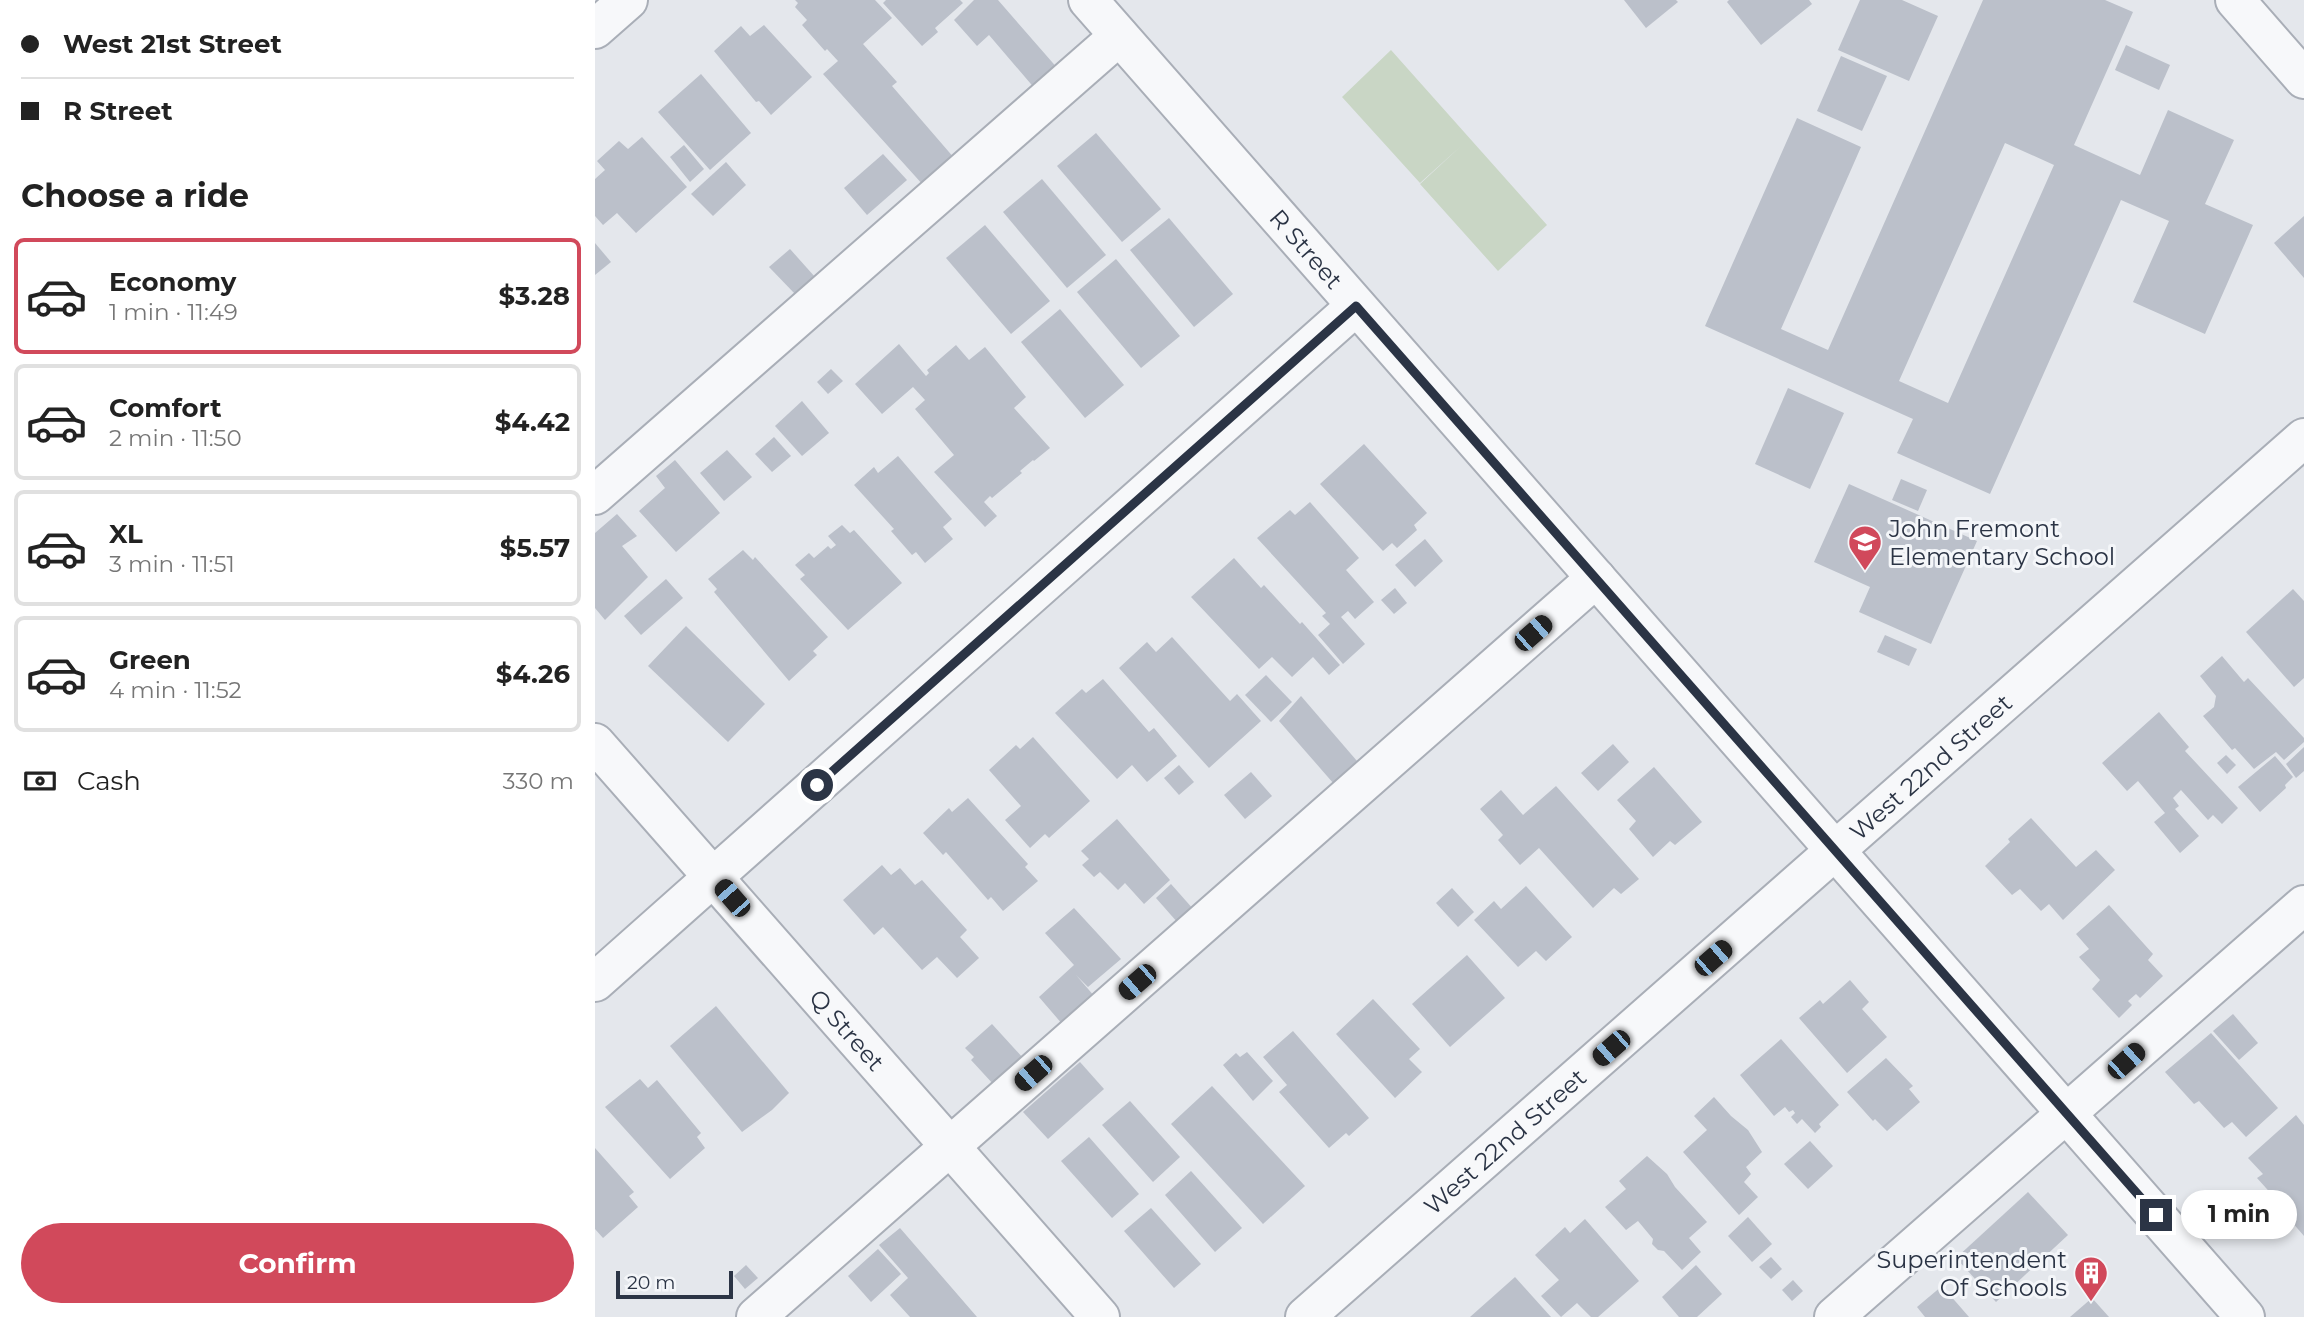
<!DOCTYPE html>
<html lang="en">
<head>
<meta charset="utf-8">
<style>
  body { margin:0; font-family:Montserrat,sans-serif; background:#f6f6f6; color:#222; height:100vh; display:flex; flex-direction:column; font-size:26px; white-space:nowrap }
  * { box-sizing:border-box; margin:0 }
  p { font-size:23px; color:#767676 }
  .icon { flex:none; width:38px; height:38px; fill:none; stroke:currentColor; stroke-width:2; stroke-linecap:round; stroke-linejoin:round }
  .map { position:relative; flex:1; overflow:hidden }
  .drawer { display:flex; flex-direction:column; background:#fff; width:595px }
  .drawer>* { flex:none }
  .top-card { display:grid; align-content:center; height:154px; padding:0 21px; background:#fff }
  .scale { position:absolute; left:21px; bottom:18px; width:117px; box-sizing:border-box; padding-left:7px; border:4px solid #2b3445; border-top:0; font-size:19px; line-height:24px; white-space:nowrap; color:#2b3445; -webkit-text-stroke:5px #f4f6f9; paint-order:stroke }
  .end { position:absolute; width:32px; height:32px; margin:-16px; border:9px solid #2b3445; background:#fff; box-shadow:0 0 0 4px #fff }
  .from { border-radius:50% }
  .bubble { position:absolute; height:49px; border-radius:24px; background:#fff; box-shadow:0 4px 10px #0003; font-size:23px; font-weight:700; line-height:49px; text-align:center }
  .car { position:absolute; width:21px; height:42px; margin:-21px -10px; border-radius:9px; box-shadow:0 0 5px 2px #0007; background:linear-gradient(#222 24%,#8ab4d8 0 40%,#222 0 76%,#8ab4d8 0 86%,#222 0) }
  .top-card b { display:flex; align-items:center; gap:24px; height:66px; font-size:26px }
  .top-card b+b { border-top:2px solid #e0e0e0 }
  .top-card i { width:18px; height:18px; background:#222 }
  ul { padding:0; list-style:none }
  li { display:flex; align-items:center; gap:21px; height:116px; margin:0 14px 10px; padding:0 7px; border:4px solid #e0e0e0; border-radius:10px }
  li div { flex:1 }
  li b { display:block; font-size:26px }
  li em { font-style:normal; font-weight:700 }
  li.active { border-color:#d1495b }
  li>.icon { width:63px; height:63px; stroke-width:1.5 }
  h2 { padding:0 21px; font-size:32px; line-height:84px }
  .pay { display:flex; align-items:center; gap:18px; height:77px; padding:0 21px; font-size:26px }
  .pay p { margin-inline-start:auto }
  .button { display:flex; gap:14px; margin-top:auto; padding:14px 21px }
  .button a { flex:1; height:80px; border-radius:42px; background:#d1495b; color:#fff; font-size:28px; font-weight:700; line-height:80px; text-align:center }
  main { display:flex; flex:1; min-height:0 }
  .map>svg:first-child { display:block }
  .green { fill:#c9d6c5 }
  .building { fill:#bbc0ca; fill-rule:evenodd }
  .lines { fill:none; stroke-linecap:round; stroke-linejoin:round }
  .minor-casing { stroke:#a9aeb7; stroke-width:42 }
  .minor { stroke:#f7f8fa; stroke-width:38 }
  .route { stroke:#2b3445; stroke-width:9 }
  .labels { text-anchor:middle; dominant-baseline:central; stroke-width:6; stroke-linejoin:round; paint-order:stroke }
  .street-label { font-size:24px; fill:#2b3445; stroke:#f4f6f9 }
  .poi-label { font-size:24px; fill:#2b3445; stroke:#f4f6f9; text-anchor:start }
</style>
</head>
<body>
<main>
<section class="drawer">
<div class="top-card">
<b><i class="from"></i>West 21st Street</b>
<b><i></i>R Street</b>
</div>
<h2>Choose a ride</h2>
<ul>
<li class="active"><svg class="icon" aria-label="car" viewBox="0 0 24 24"><path d="M5 17H2v-5l4-1 3-4h7l3 4 3 1v5h-3M9 17h6M6 11h13"/><circle cx="7" cy="17" r="2"/><circle cx="17" cy="17" r="2"/></svg><div><b>Economy</b><p>1 min · 11:49</p></div><em>$3.28</em></li>
<li><svg class="icon" aria-label="car" viewBox="0 0 24 24"><path d="M5 17H2v-5l4-1 3-4h7l3 4 3 1v5h-3M9 17h6M6 11h13"/><circle cx="7" cy="17" r="2"/><circle cx="17" cy="17" r="2"/></svg><div><b>Comfort</b><p>2 min · 11:50</p></div><em>$4.42</em></li>
<li><svg class="icon" aria-label="car" viewBox="0 0 24 24"><path d="M5 17H2v-5l4-1 3-4h7l3 4 3 1v5h-3M9 17h6M6 11h13"/><circle cx="7" cy="17" r="2"/><circle cx="17" cy="17" r="2"/></svg><div><b>XL</b><p>3 min · 11:51</p></div><em>$5.57</em></li>
<li><svg class="icon" aria-label="car" viewBox="0 0 24 24"><path d="M5 17H2v-5l4-1 3-4h7l3 4 3 1v5h-3M9 17h6M6 11h13"/><circle cx="7" cy="17" r="2"/><circle cx="17" cy="17" r="2"/></svg><div><b>Green</b><p>4 min · 11:52</p></div><em>$4.26</em></li>
</ul>
<div class="pay"><svg class="icon" aria-label="cash" viewBox="0 0 24 24"><path d="M3 7h18v10H3z"/><circle cx="12" cy="12" r="2"/></svg>Cash<p>330 m</p></div>
<div class="button"><a>Confirm</a></div>
</section>
<div class="map">
<svg width="1709" height="1317" viewBox="0 0 1709 1317">
  <rect width="100%" height="100%" fill="#e4e7ec"/>
  <path class="green" d="M796 50 952 225 903 271 825 184 866 146 825 183 747 97Z"/>
  <g class="building">
    <path d="M200 0H280L297 18 268 44 302 82 297 86 360 159 329 186 228 74 243 61 232 49 230 51 207 25 212 20 200 7 203 3Z"/>
    <path d="M291 0H365L368 3 340 28 343 32 327 46 288 3Z"/>
    <path d="M379 0H403L464 70 441 90 394 35 382 46 359 20Z"/>
    <path d="M1029 0H1081L1083 2 1051 28Z"/>
    <path d="M1134 0H1214L1217 4 1166 45 1132 2Z"/>
    <path d="M1265 0H1307L1343 16 1314 81 1243 50Z"/>
    <path d="M1388 0H1510L1538 12 1479 145 1545 175 1573 110 1639 140 1610 204 1658 225 1610 334 1538 302 1574 221 1526 200 1395 494 1302 453 1318 419 1110 326 1202 118 1266 147 1186 329 1233 350ZM1410 143 1459 165 1353 403 1304 381Z"/>
    <path d="M169 25 217 77 176 115 164 101 161 102 119 51 146 26 155 36Z"/>
    <path d="M1531 45 1575 65 1564 90 1520 70Z"/>
    <path d="M1246 56 1292 76 1267 131 1222 111Z"/>
    <path d="M106 74 156 133 115 170 63 112Z"/>
    <path d="M501 133 566 209 527 242 462 166Z"/>
    <path d="M47 137 92 187 41 233 22 213 8 225 0 216V179L10 170 2 161 24 141 33 149Z"/>
    <path d="M89 145 109 169 95 182 75 157Z"/>
    <path d="M288 154 312 180 272 215 249 188Z"/>
    <path d="M131 162 151 185 118 216 96 194Z"/>
    <path d="M447 179 511 255 472 288 408 212Z"/>
    <path d="M1709 216V278L1679 243Z"/>
    <path d="M574 218 638 294 599 327 535 250Z"/>
    <path d="M390 225 455 301 416 334 351 258Z"/>
    <path d="M0 243 16 262 0 275Z"/>
    <path d="M195 249 220 277 201 295 174 267Z"/>
    <path d="M521 259 585 336 546 368 482 292Z"/>
    <path d="M465 309 529 385 490 418 426 342Z"/>
    <path d="M304 344 331 376 334 373 332 370 361 345 374 360 390 347 431 397 419 408 455 448 439 461 438 460 425 471 427 473 397 498 395 496 389 502 402 516 390 527 339 472 359 455 320 409 330 400 318 387 287 414 260 384Z"/>
    <path d="M236 369 248 381 233 394 222 382Z"/>
    <path d="M1193 388 1249 413 1215 489 1160 464Z"/>
    <path d="M207 401 234 433 207 456 180 426Z"/>
    <path d="M179 437 196 456 177 472 160 454Z"/>
    <path d="M769 444 832 513 819 525 822 530 802 548 797 543 788 551 725 484Z"/>
    <path d="M132 450 157 477 129 501 105 473Z"/>
    <path d="M303 456 357 519 348 527 358 539 330 563 321 552 317 555 296 531 299 529 259 485 279 467 283 473Z"/>
    <path d="M80 460 125 513 81 552 44 511 70 488 61 476Z"/>
    <path d="M1306 479 1332 490 1323 511 1297 500Z"/>
    <path d="M1254 484 1382 541 1336 644 1264 612 1275 587 1219 562Z"/>
    <path d="M715 502 764 558 751 570 779 602 760 619 753 611 746 617 770 644 748 664 723 635 735 624 727 616 731 613 662 538 695 510 700 515Z"/>
    <path d="M22 514 42 536 27 546 53 577 10 620 0 608V533Z"/>
    <path d="M247 525 255 533 259 530 307 583 253 630 205 579 210 575 200 565 214 553 219 558 233 546 236 549 241 545 233 536Z"/>
    <path d="M830 539 848 561 820 587 800 565Z"/>
    <path d="M148 550 158 560 160 557 233 637 218 651 222 655 194 681 119 592 122 589 113 579Z"/>
    <path d="M639 558 666 588 669 585 705 624 707 622 745 665 734 675 718 657 697 677 677 657 664 669 596 597Z"/>
    <path d="M71 579 88 598 46 635 29 616Z"/>
    <path d="M800 588 812 603 799 614 786 600Z"/>
    <path d="M1698 589 1709 601V678L1699 687 1651 632Z"/>
    <path d="M91 626 170 704 133 742 53 666Z"/>
    <path d="M1290 635 1322 649 1314 666 1282 652Z"/>
    <path d="M577 637 635 701 642 694 666 721 614 768 524 668 552 642 561 652Z"/>
    <path d="M1627 656 1649 682 1653 678 1709 738V742L1689 760 1681 752 1659 769 1640 748 1637 750 1608 716 1619 707 1621 696 1605 676Z"/>
    <path d="M671 675 697 702 676 722 650 695Z"/>
    <path d="M508 679 554 732 559 728 582 756 552 782 537 765 522 779 460 713 487 689 491 693Z"/>
    <path d="M706 696 762 761 739 784 684 721Z"/>
    <path d="M1564 712 1594 747 1590 751 1643 808 1627 824 1618 815 1613 820 1586 790 1578 798 1584 806 1580 809 1604 836 1585 853 1559 822 1570 813 1543 781 1532 791 1507 763Z"/>
    <path d="M438 737 495 801 454 838 450 834 435 848 410 820 426 806 394 770 421 745 425 749Z"/>
    <path d="M1018 744 1034 762 1003 791 986 773Z"/>
    <path d="M1709 747V771L1701 778 1691 764Z"/>
    <path d="M1631 755 1641 765 1632 774 1622 763Z"/>
    <path d="M1680 756 1698 777 1690 785 1691 788 1665 812 1643 787Z"/>
    <path d="M584 765 599 782 584 795 569 778Z"/>
    <path d="M1059 767 1107 822 1080 845 1075 841 1058 857 1034 829 1041 821 1022 800Z"/>
    <path d="M656 772 677 796 650 819 629 795Z"/>
    <path d="M961 786 1044 879 1026 894 1019 888 998 908 944 848 925 865 903 840 908 835 885 809 906 790 928 815Z"/>
    <path d="M373 798 433 864 430 867 443 881 408 911 396 897 393 900 351 852 348 855 328 833 354 808 357 812Z"/>
    <path d="M1436 818 1481 867 1501 850 1520 870 1468 920 1454 904 1446 911 1425 889 1417 895 1390 866 1415 842 1413 839Z"/>
    <path d="M522 819 575 880 549 904 530 883 523 890 505 872 499 877 487 865 494 859 486 851Z"/>
    <path d="M287 865 296 875 305 868 320 885 327 880 372 930 365 937 384 958 362 978 342 957 327 970 288 927 279 935 248 900Z"/>
    <path d="M576 884 599 910 583 923 561 898Z"/>
    <path d="M931 886 977 937 951 961 941 951 923 967 879 920 899 901 906 909Z"/>
    <path d="M857 888 879 912 863 927 841 903Z"/>
    <path d="M1514 905 1558 954 1553 960 1568 976 1545 998 1541 994 1533 1001 1537 1005 1524 1018 1497 989 1505 980 1484 957 1494 949 1481 934Z"/>
    <path d="M479 908 526 959 493 987 481 975 500 997 468 1025 444 997 479 965 450 933Z"/>
    <path d="M872 955 910 998 855 1047 817 1004Z"/>
    <path d="M1255 980 1274 1002 1267 1009 1292 1037 1252 1073 1204 1018 1225 1000 1228 1004Z"/>
    <path d="M778 999 825 1049 814 1059 827 1072 800 1098 741 1034Z"/>
    <path d="M121 1006 194 1093 177 1110 147 1132 75 1046Z"/>
    <path d="M1638 1014 1663 1043 1644 1060 1618 1031Z"/>
    <path d="M397 1024 429 1059 399 1085 376 1060 379 1057 370 1048Z"/>
    <path d="M698 1031 774 1118 754 1136 751 1133 734 1148 684 1092 692 1085 668 1057Z"/>
    <path d="M1616 1033 1683 1108 1651 1137 1637 1122 1629 1128 1604 1101 1599 1104 1570 1072Z"/>
    <path d="M1186 1039 1244 1105 1224 1124 1226 1127 1220 1133 1207 1119 1202 1124 1196 1117 1200 1113 1198 1110 1194 1112 1190 1107 1179 1116 1145 1075Z"/>
    <path d="M652 1052 678 1081 658 1101 628 1065 641 1053 645 1057Z"/>
    <path d="M1291 1058 1318 1086 1314 1089 1325 1102 1292 1131 1280 1119 1278 1121 1252 1092Z"/>
    <path d="M485 1062 509 1089 453 1139 428 1112Z"/>
    <path d="M45 1079 53 1088 62 1080 106 1133 102 1137 110 1148 75 1179 10 1107Z"/>
    <path d="M617 1086 710 1186 668 1224 576 1124Z"/>
    <path d="M1119 1097 1136 1116 1153 1130 1167 1152 1151 1167 1156 1174 1149 1182 1163 1197 1144 1215 1088 1152 1112 1130 1099 1116Z"/>
    <path d="M535 1101 585 1157 558 1182 507 1125Z"/>
    <path d="M1701 1115 1709 1125V1236L1696 1221 1698 1218 1662 1178 1668 1174 1653 1158Z"/>
    <path d="M494 1137 544 1194 517 1218 466 1161Z"/>
    <path d="M1215 1141 1238 1166 1213 1189 1189 1164Z"/>
    <path d="M0 1148 39 1192 34 1196 43 1207 8 1238 0 1229Z"/>
    <path d="M1052 1156 1072 1174 1080 1187 1112 1222 1094 1238 1106 1252 1087 1270 1069 1251 1063 1250 1057 1244 1058 1239 1043 1221 1031 1230 1010 1207 1031 1189 1024 1181Z"/>
    <path d="M596 1171 647 1228 620 1252 570 1195Z"/>
    <path d="M1433 1192 1473 1235 1401 1302 1361 1258Z"/>
    <path d="M556 1208 606 1264 579 1288 529 1231Z"/>
    <path d="M1153 1217 1177 1244 1157 1262 1133 1236Z"/>
    <path d="M990 1219 1044 1281 1003 1317H996L982 1303 966 1317 946 1296 964 1280 940 1255 970 1227 975 1233Z"/>
    <path d="M305 1228 382 1317H315L295 1295 313 1278 284 1245Z"/>
    <path d="M283 1249 306 1274 276 1302 253 1276Z"/>
    <path d="M1176 1257 1187 1269 1176 1279 1164 1267Z"/>
    <path d="M151 1265 163 1278 150 1289 139 1276Z"/>
    <path d="M1101 1265 1127 1294 1102 1317H1084L1067 1297Z"/>
    <path d="M920 1277 956 1317H875Z"/>
    <path d="M1198 1280 1208 1291 1197 1301 1187 1290Z"/>
    <path d="M1347 1286 1374 1317H1330L1322 1307Z"/>
    <path d="M1497 1298 1514 1317H1475Z"/>
  </g>
  <g class="lines">
    <g class="minor-casing">
      <g id="minor">
        <path id="s1" d="M493 0 1650 1317"/>
        <path d="M1640 0 1709 79"/>
        <path d="M0 29 33 0"/>
        <path d="M0 495 524 36"/>
        <path id="s2" d="M0 743 505 1317"/>
        <path d="M0 982 761 306"/>
        <path d="M161 1317 1001 578"/>
        <path id="s3" d="M710 1317 1709 438"/>
        <path d="M1239 1317 1709 905"/>
      </g>
    </g>
    <use href="#minor" class="minor"/>
  </g>
  <g class="lines">
    <path class="route" d="M222 785 761 306 1561 1215"/>
  </g>
  <defs>
    <g id="school-pin" transform="scale(1.75)"><path d="M0 17L-7.5 6A9.5 9.5 0 1 1 7.5 6Z" fill="#d1495b" stroke="#f4f6f9"/><path d="M0-5L7-2L0 1L-7-2ZM-4 1L0 2.5L4 1V4Q0 6-4 4Z" fill="#fff"/></g>
    <g id="building-pin" transform="scale(1.75)"><path d="M0 17L-7.5 6A9.5 9.5 0 1 1 7.5 6Z" fill="#d1495b" stroke="#f4f6f9"/><path d="M-4-6H4V6H1V3H-1V6H-4ZM-2.5-4.3h1.7v1.8h-1.7ZM.8-4.3h1.7v1.8H.8ZM-2.5-1h1.7V.8h-1.7ZM.8-1h1.7V.8H.8Z" fill="#fff"/></g>
  </defs>
  <g fill-rule="evenodd">
    <use href="#school-pin" x="1270" y="542"/>
    <use href="#building-pin" x="1496" y="1273"/>
  </g>
  <g class="labels">
    <g class="street-label">
      <text stroke="none"><textPath href="#s1" startOffset="331">R Street</textPath></text>
      <text stroke="none"><textPath href="#s3" startOffset="833">West 22nd Street</textPath></text>
      <text stroke="none"><textPath href="#s2" startOffset="382">Q Street</textPath></text>
      <text stroke="none"><textPath href="#s3" startOffset="266">West 22nd Street</textPath></text>
    </g>
    <g class="poi-label">
      <text x="1294" y="528">John Fremont<tspan x="1294" dy="28">Elementary School</tspan></text>
      <text x="1472" y="1259" text-anchor="end">Superintendent<tspan x="1472" dy="28">Of Schools</tspan></text>
    </g>
  </g>
</svg>
<div class="scale">20 m</div>
<i class="end from" style="left:222px;top:785px"></i>
<i class="end" style="left:1561px;top:1215px"></i>
<div class="bubble" style="left:1586px;top:1190px;width:116px">1 min</div>
<i class="car" style="left:938px;top:633px;rotate:49deg"></i>
<i class="car" style="left:137px;top:898px;rotate:319deg"></i>
<i class="car" style="left:1118px;top:958px;rotate:49deg"></i>
<i class="car" style="left:542px;top:982px;rotate:229deg"></i>
<i class="car" style="left:1016px;top:1048px;rotate:229deg"></i>
<i class="car" style="left:1531px;top:1061px;rotate:48deg"></i>
<i class="car" style="left:438px;top:1073px;rotate:229deg"></i>
</div>
</main>
</body>
</html>
